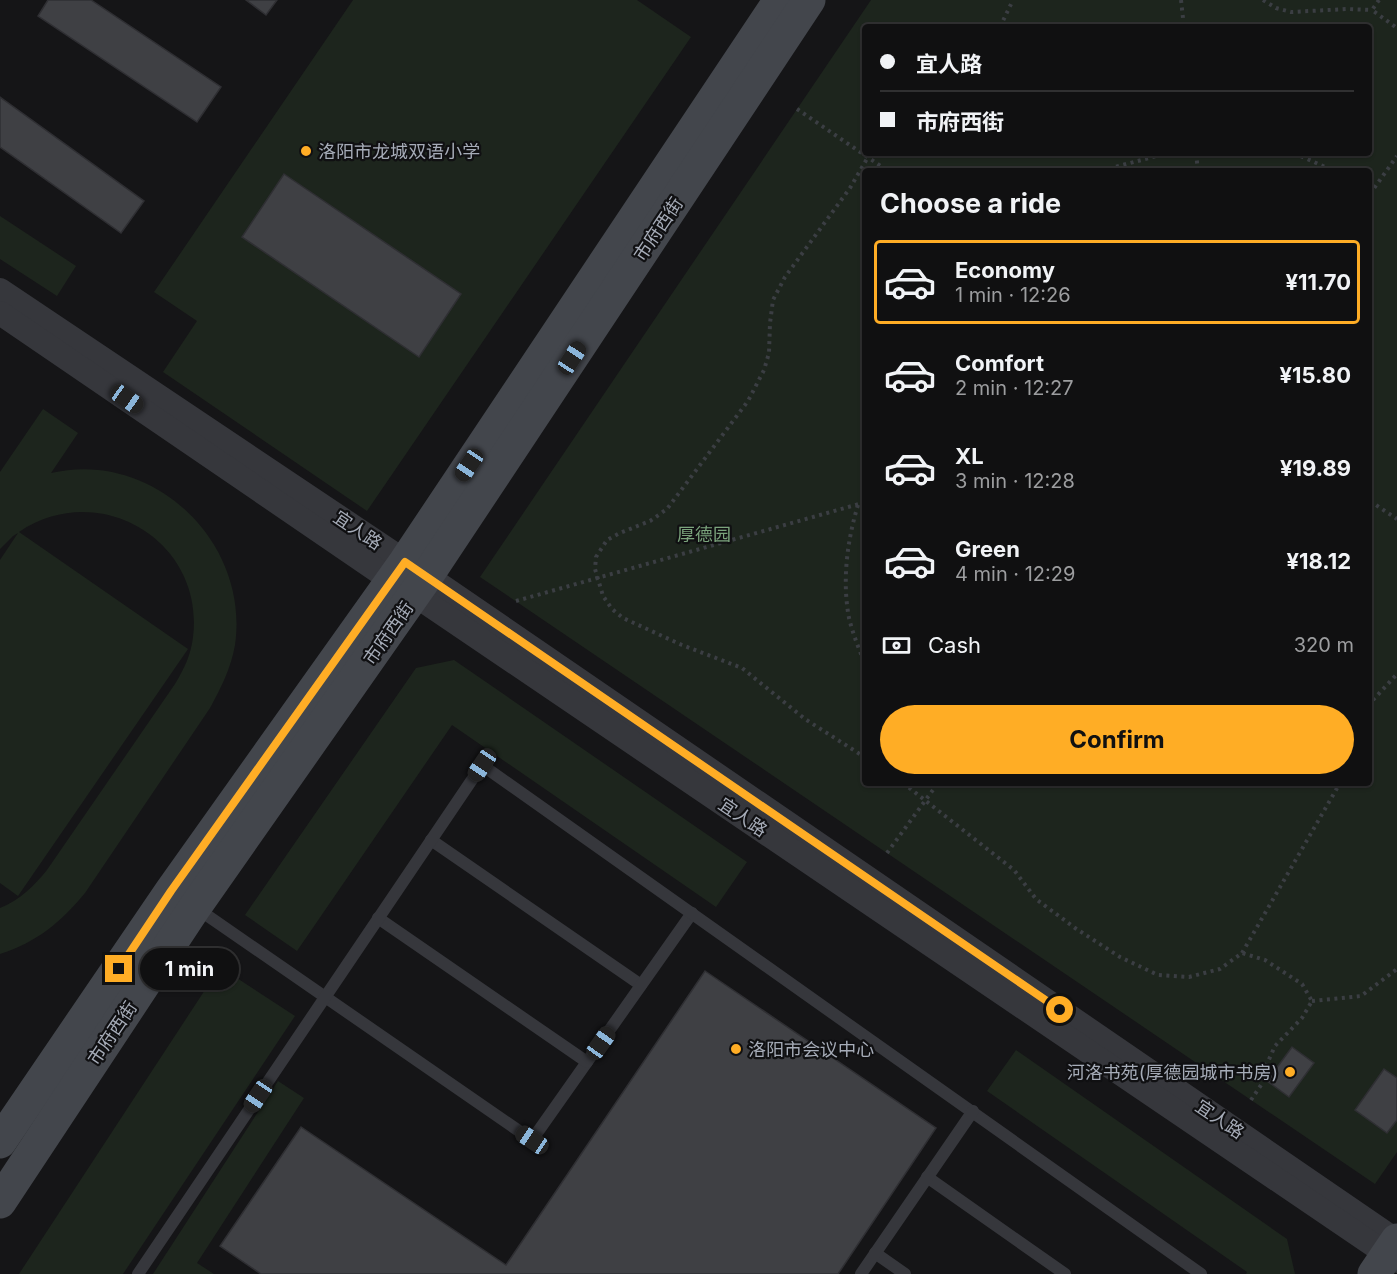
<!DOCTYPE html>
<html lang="en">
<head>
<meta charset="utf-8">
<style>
  body { margin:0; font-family:Inter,"Noto Sans SC",sans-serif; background:#19191a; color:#f1f3f6; height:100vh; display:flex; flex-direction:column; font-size:22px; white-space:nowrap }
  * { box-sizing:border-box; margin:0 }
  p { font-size:20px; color:#9c9d9f }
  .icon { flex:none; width:33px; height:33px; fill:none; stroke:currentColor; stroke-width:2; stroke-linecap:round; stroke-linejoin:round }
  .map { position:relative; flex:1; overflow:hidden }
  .drawer { position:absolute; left:862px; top:168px; width:510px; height:618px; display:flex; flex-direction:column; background:#101011; border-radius:6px; box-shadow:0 2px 4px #0004,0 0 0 2px #303031 }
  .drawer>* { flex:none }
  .banner { position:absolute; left:862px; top:24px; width:510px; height:132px; border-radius:6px; box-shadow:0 2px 4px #0004,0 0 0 2px #303031; display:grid; align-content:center; height:132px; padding:0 18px; background:#101011 }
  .end { position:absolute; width:27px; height:27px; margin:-14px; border:8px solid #ffad25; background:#111; box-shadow:0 0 0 3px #111 }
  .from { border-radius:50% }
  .bubble { position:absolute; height:42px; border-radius:21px; background:#101011; box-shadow:0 2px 4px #0004,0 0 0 2px #303031; font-size:20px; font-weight:700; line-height:42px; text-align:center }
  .car { position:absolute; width:18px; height:36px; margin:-18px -9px; border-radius:8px; box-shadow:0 0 4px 2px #0007; background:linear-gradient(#222 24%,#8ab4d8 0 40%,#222 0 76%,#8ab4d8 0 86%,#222 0) }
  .banner b { display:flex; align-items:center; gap:21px; height:57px; font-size:22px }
  .banner b+b { border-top:2px solid #303031 }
  .banner i { width:15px; height:15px; background:#f1f3f6 }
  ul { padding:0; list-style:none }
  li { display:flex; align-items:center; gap:18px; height:84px; margin:0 12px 9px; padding:0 6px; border:3px solid transparent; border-radius:6px }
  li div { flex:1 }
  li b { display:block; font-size:22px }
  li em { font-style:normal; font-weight:700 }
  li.on { border-color:#ffad25 }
  li>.icon { width:54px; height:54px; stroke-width:1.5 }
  h2 { padding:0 18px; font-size:27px; line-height:72px }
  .pay { display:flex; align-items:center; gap:15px; height:66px; padding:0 18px; font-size:22px }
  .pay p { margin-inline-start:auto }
  .primary-button { display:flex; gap:12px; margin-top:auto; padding:12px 18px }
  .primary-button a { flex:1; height:69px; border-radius:36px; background:#ffad25; color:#111; font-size:24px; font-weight:700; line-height:69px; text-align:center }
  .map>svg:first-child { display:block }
  .green { fill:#1d251d; fill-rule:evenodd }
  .building { fill:#3f4044; stroke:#2f2f33; stroke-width:1.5 }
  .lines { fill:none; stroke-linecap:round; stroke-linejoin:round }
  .path { stroke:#3b3e43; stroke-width:4; stroke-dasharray:3 4.5; stroke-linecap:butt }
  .lane { stroke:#36373c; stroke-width:12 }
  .street { stroke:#36373c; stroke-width:24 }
  .secondary { stroke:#43464c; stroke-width:33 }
  .route { stroke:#ffad25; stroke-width:8 }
  .poi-dot { fill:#ffad25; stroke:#101012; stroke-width:2 }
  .labels { text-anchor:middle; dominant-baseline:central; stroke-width:4.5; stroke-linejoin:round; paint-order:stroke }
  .poi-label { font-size:18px; fill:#a6acb8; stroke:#101012; text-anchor:start }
  .street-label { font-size:18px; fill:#a6acb8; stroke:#101012 }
  .park-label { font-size:18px; fill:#7ba47c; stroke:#101012 }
</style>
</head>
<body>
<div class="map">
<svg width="1397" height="1274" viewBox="0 0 1397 1274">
  <rect width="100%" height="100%" fill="#151517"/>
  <g class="green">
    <path d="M353 0H637L691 37 367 511 163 372 197 321 154 292Z"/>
    <path d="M871 0H1397V1152L1375 1184 480 577ZM866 27H1370V153H866ZM866 171H1370V783H866Z"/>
    <path d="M0 216 76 266 57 296 0 259Z"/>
    <path d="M43 409 78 433 51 473C153 449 250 542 235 645 231 668 221 688 210 708L85 893C60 923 37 942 0 954V908C20 900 34 886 47 870L175 684C184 669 191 655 193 637 205 541 99 478 19 532L188 649 18 896 0 883V560L18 533 13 536 0 549V472Z"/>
    <path d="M454 660 747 862 716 907 452 725 297 951 245 915 416 668Z"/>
    <path d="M220 967 295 1016 123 1274H19Z"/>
    <path d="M1016 1050 1287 1239 1295 1274H1246L1247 1272 987 1091Z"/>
    <path d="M278 1081 304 1098 197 1263 214 1274H153Z"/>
  </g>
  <g class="building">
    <path d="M48 0H91L221 87 197 122 38 16Z"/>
    <path d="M246 0H277L266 15Z"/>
    <path d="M0 97 144 201 121 233 0 147Z"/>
    <path d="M284 174 461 294 419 357 242 237Z"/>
    <path d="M705 971 936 1128 838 1274H261L220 1246 301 1127 506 1265Z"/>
    <path d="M1292 1047 1314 1063 1289 1097 1267 1081Z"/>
    <path d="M1384 1069 1397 1078V1120L1387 1133 1355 1110Z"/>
  </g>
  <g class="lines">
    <g class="path">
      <path d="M1181 0 1184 27"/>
      <path d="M1263 0 1276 8 1291 12 1347 9 1372 10"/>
      <path d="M1379 0 1372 10 1397 28"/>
      <path d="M1000 27 1013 0"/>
      <path d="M797 109 888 171"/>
      <path d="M1196 153 1198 171"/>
      <path d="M1294 153 1334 171"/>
      <path d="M1110 171 1115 167 1168 153"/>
      <path d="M1370 194 1397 156"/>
      <path d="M1370 501 1397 519"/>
      <path d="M858 505C847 541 842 581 849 618 853 635 860 651 866 667"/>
      <path d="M516 601 866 502"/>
      <path d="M1370 707 1373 700 1397 674"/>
      <path d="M862 756 866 743"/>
      <path d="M866 758 805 719 742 668 682 645 623 618 612 609 603 596 595 569 596 557 607 540 620 533 650 521 667 509 748 401 764 370 769 353 770 323 773 300 785 277 850 188 868 157 872 153"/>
      <path d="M903 783 1014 870 1036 899 1075 928 1120 957 1158 975 1189 977 1220 969 1242 953 1265 960 1302 984 1312 1001 1302 1018 1275 1046 1266 1066 1261 1085 1251 1100"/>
      <path d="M887 853 938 783"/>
      <path d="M1242 953 1340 783"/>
      <path d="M1312 1001 1361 996 1397 969"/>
    </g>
    <g class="lane">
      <path d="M431 840 641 985"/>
      <path d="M195 907 532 1140 692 913"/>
      <path d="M378 918 587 1062"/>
      <path d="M927 1177 1065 1274"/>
      <path d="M875 1253 905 1274"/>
      <path d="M138 1274 482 765 1201 1274"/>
      <path d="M861 1274 973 1111"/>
    </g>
    <g class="street">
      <path d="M0 290 427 576 1397 1241"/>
      <path d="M0 313 391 580 415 595 1397 1261"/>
    </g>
    <g class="secondary">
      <path d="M0 1142 171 891 405 562 780 0"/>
      <path d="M0 1202 195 907 427 576 809 0"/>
      <path d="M1374 1274 1397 1240"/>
    </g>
  </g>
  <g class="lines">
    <path class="route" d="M119 969 171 891 405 562 1060 1010"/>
  </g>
  <g class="poi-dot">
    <circle cx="306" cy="151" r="6"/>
    <circle cx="736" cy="1049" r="6"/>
    <circle cx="1290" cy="1072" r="6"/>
  </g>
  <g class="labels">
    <g class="poi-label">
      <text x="318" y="151">洛阳市龙城双语小学</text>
      <text x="748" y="1049">洛阳市会议中心</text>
      <text x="1278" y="1072" text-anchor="end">河洛书苑(厚德园城市书房)</text>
    </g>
    <g class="street-label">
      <text transform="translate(658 229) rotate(-56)">市府西街</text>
      <text transform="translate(358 530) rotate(34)">宜人路</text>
      <text transform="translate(388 633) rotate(-55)">市府西街</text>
      <text transform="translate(743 817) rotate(34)">宜人路</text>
      <text transform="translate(112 1033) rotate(-56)">市府西街</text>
      <text transform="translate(1220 1119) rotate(34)">宜人路</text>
    </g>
    <g class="park-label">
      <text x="704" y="534">厚德园</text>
    </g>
  </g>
</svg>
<i class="end from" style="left:1060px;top:1010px"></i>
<i class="end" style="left:119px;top:969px"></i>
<div class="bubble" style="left:140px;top:948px;width:99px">1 min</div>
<i class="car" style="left:572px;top:358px;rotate:33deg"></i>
<i class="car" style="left:127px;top:399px;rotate:125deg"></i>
<i class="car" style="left:469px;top:465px;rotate:214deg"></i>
<i class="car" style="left:482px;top:765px;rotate:214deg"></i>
<i class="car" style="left:601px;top:1043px;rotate:35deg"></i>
<i class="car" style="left:258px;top:1096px;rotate:214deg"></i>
<i class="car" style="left:532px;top:1140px;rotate:304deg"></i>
<div class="banner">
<b><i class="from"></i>宜人路</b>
<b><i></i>市府西街</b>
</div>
<section class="drawer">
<h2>Choose a ride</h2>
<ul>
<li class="on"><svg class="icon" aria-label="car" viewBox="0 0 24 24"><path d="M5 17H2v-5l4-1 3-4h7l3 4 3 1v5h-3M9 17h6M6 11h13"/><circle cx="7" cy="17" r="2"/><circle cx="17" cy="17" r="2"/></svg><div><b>Economy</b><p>1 min · 12:26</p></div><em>¥11.70</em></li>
<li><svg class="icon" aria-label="car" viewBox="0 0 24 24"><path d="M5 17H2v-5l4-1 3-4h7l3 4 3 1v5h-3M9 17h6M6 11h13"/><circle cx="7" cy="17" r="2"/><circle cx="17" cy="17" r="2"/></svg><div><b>Comfort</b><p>2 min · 12:27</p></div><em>¥15.80</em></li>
<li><svg class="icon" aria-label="car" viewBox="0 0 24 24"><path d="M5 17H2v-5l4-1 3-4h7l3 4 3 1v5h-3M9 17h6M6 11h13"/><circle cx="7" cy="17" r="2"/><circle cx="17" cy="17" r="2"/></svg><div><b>XL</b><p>3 min · 12:28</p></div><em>¥19.89</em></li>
<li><svg class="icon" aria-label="car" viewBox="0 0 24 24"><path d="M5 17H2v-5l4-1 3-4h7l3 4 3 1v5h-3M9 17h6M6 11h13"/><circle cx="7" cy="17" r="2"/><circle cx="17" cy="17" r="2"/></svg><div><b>Green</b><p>4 min · 12:29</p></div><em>¥18.12</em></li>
</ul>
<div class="pay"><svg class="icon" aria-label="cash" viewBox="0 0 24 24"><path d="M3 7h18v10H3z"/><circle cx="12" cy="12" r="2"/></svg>Cash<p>320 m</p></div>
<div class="primary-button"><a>Confirm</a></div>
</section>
</div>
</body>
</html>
